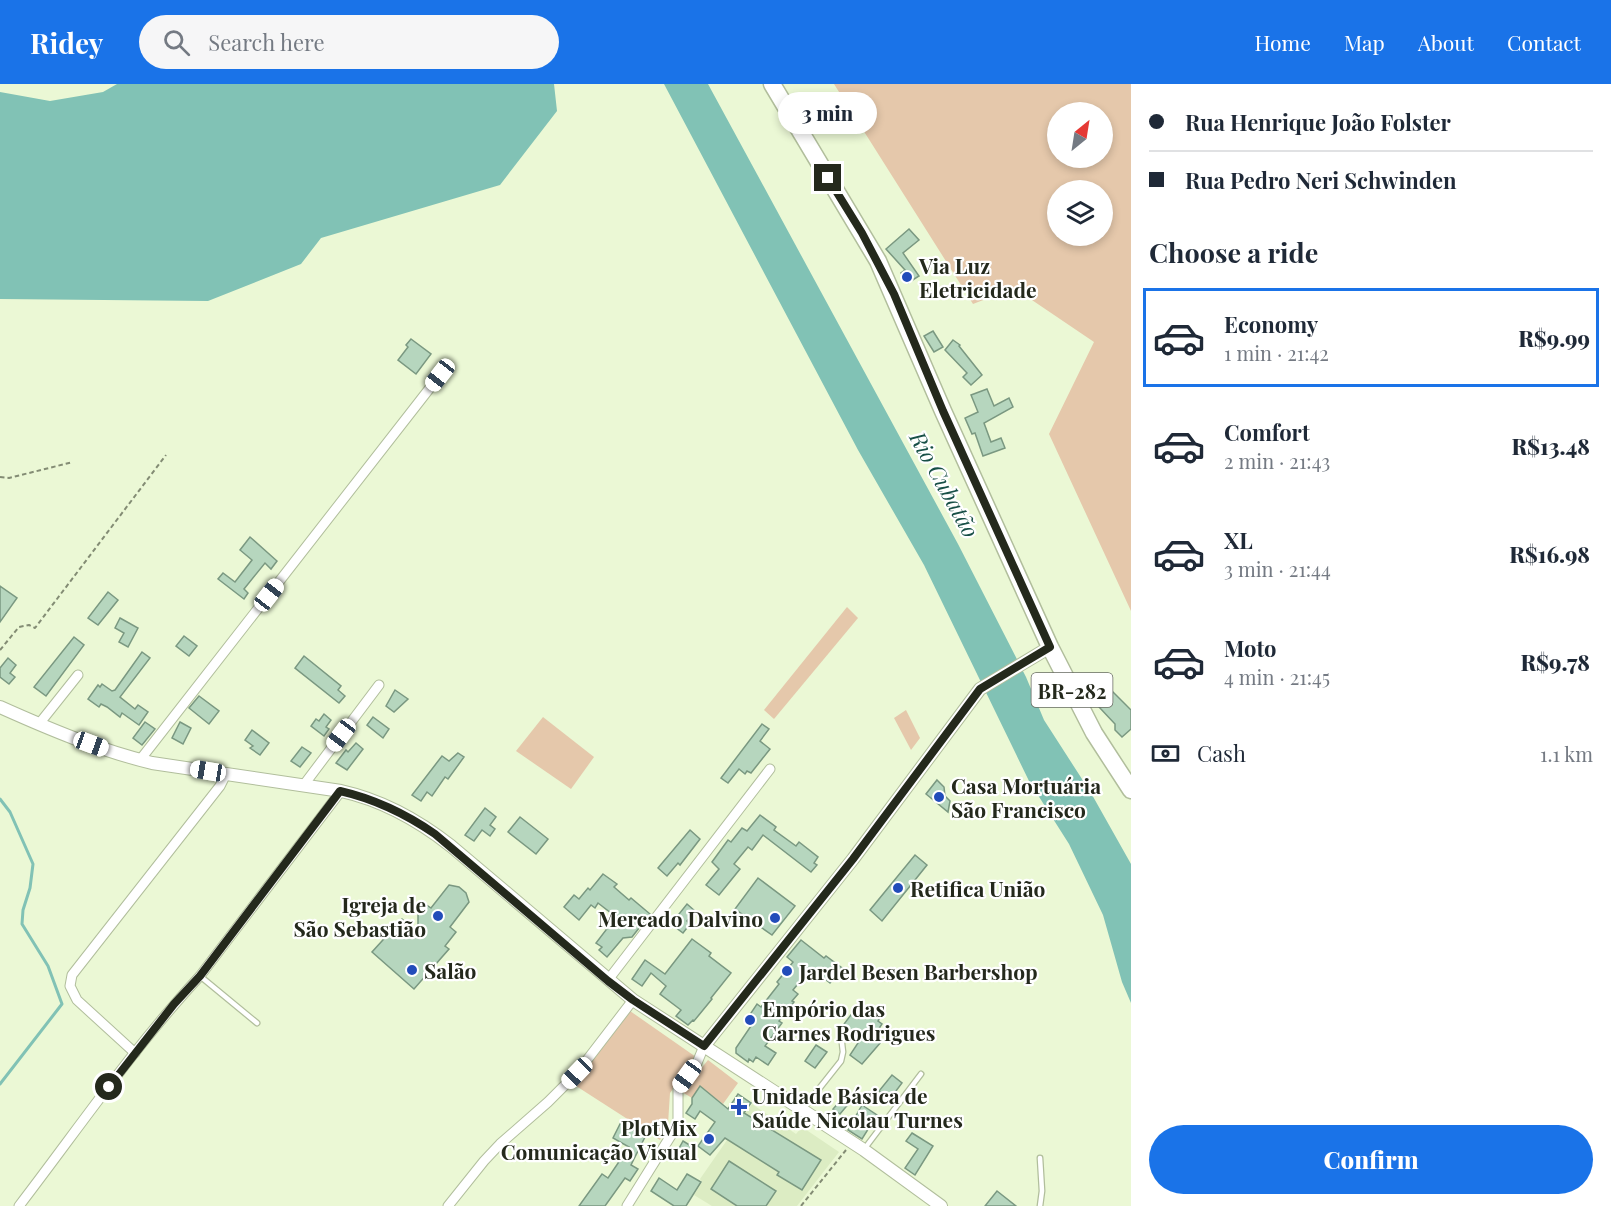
<!DOCTYPE html>
<html lang="en">
<head>
<meta charset="utf-8">
<style>
  body { margin:0; font-family:"Playfair Display",serif; background:#f6f6f7; color:#1f2937; height:100vh; display:flex; flex-direction:column; font-size:22px; white-space:nowrap }
  * { box-sizing:border-box; margin:0 }
  p { font-size:20px; color:#747a83 }
  .icon { flex:none; width:33px; height:33px; fill:none; stroke:currentColor; stroke-width:2; stroke-linecap:round; stroke-linejoin:round }
  .map { position:relative; flex:1; overflow:hidden }
  .side { display:flex; flex-direction:column; background:#fff; width:480px }
  .side>* { flex:none }
  .banner { display:grid; align-content:center; height:132px; padding:0 18px; background:#fff }
  .needle { width:39px; rotate:30deg }
  .tools { position:absolute; left:1047px; top:18px; display:grid; gap:12px }
  .tools a { display:grid; place-items:center; width:66px; height:66px; border-radius:50%; background:#fff; box-shadow:0 3px 9px #0003; font-size:30px }
  .end { position:absolute; width:27px; height:27px; margin:-14px; border:8px solid #24291c; background:#fff; box-shadow:0 0 0 3px #fff }
  .from { border-radius:50% }
  .bubble { position:absolute; height:42px; border-radius:21px; background:#fff; box-shadow:0 3px 9px #0003; font-size:20px; font-weight:800; line-height:42px; text-align:center }
  .car { position:absolute; width:18px; height:36px; margin:-18px -9px; border-radius:8px; box-shadow:0 0 4px 2px #0007; background:linear-gradient(#fff 24%,#345 0 40%,#fff 0 76%,#345 0 86%,#fff 0) }
  .banner b { display:flex; align-items:center; gap:21px; height:57px; font-size:22px }
  .banner b+b { border-top:2px solid #e0e1e3 }
  .banner i { width:15px; height:15px; background:#1f2937 }
  ul { padding:0; list-style:none }
  li { display:flex; align-items:center; gap:18px; height:99px; margin:0 12px 9px; padding:0 6px; border:3px solid transparent; border-radius:0px }
  li div { flex:1 }
  li b { display:block; font-size:22px }
  li em { font-style:normal; font-weight:800 }
  li.active { border-color:#1a73e8 }
  li>.icon { width:54px; height:54px; stroke-width:1.5 }
  h2 { padding:0 18px; font-size:27px; line-height:72px }
  .pay { display:flex; align-items:center; gap:15px; height:66px; padding:0 18px; font-size:22px }
  .pay p { margin-inline-start:auto }
  .primary-button { display:flex; gap:12px; margin-top:auto; padding:12px 18px }
  .primary-button a { flex:1; height:69px; border-radius:36px; background:#1a73e8; color:#fff; font-size:24px; font-weight:800; line-height:69px; text-align:center }
  header { display:flex; align-items:center; gap:36px; box-sizing:border-box; height:84px; padding:0 30px; background:#1a73e8; color:#fff }
  header strong { font-size:28px }
  nav { display:flex; gap:33px; margin-inline-start:auto; font-size:21px }
  .search { width:420px; height:54px; background:#f6f6f7; display:flex; align-items:center; gap:15px; box-sizing:border-box; padding:0 21px; border-radius:33px; color:#747a83; font-size:22px }
  main { display:flex; flex:1; min-height:0 }
  .map>svg:first-child { display:block }
  .built { fill:#dcecc3 }
  .green { fill:#e5c8ab; fill-rule:evenodd }
  .water { fill:#81c2b5 }
  .lines { fill:none; stroke-linecap:round; stroke-linejoin:round }
  .stream { stroke:#81c2b5; stroke-width:3 }
  .building { fill:#b6d6be; stroke:#7a9881; stroke-width:1.5 }
  .lane-casing { stroke:#b1be9c; stroke-width:7 }
  .street-casing { stroke:#b1be9c; stroke-width:11 }
  .secondary-casing { stroke:#b1be9c; stroke-width:14 }
  .highway-casing { stroke:#b1be9c; stroke-width:19 }
  .path { stroke:#838c74; stroke-width:2; stroke-dasharray:4.5 3; stroke-linecap:butt }
  .lane { stroke:#fff; stroke-width:4.5 }
  .street { stroke:#fff; stroke-width:9 }
  .secondary { stroke:#fff; stroke-width:12 }
  .highway { stroke:#fff; stroke-width:16 }
  .route { stroke:#24291c; stroke-width:8 }
  .poi-dot { fill:#224cba; stroke:#fff; stroke-width:2 }
  .labels { text-anchor:middle; dominant-baseline:central; stroke-width:4.5; stroke-linejoin:round; paint-order:stroke }
  .shield { fill:#fff; stroke:#666960; stroke-width:1.5 }
  .shield-label { font-size:20px; font-weight:bold; fill:#24291c }
  .poi-label { font-size:21px; font-weight:bold; fill:#24291c; stroke:#fff; text-anchor:start }
  .water-label { font-size:22px; font-style:italic; fill:#174f46; stroke:#fff }
</style>
</head>
<body>
<header>
<strong>Ridey</strong>
<div class="search"><svg class="icon" aria-label="search" viewBox="0 0 24 24"><circle cx="10" cy="10" r="6"/><path d="M15 15l6 6"/></svg>Search here</div>
<nav><a>Home</a><a>Map</a><a>About</a><a>Contact</a></nav>
</header>
<main>
<div class="map">
<svg width="1131" height="1122" viewBox="0 0 1131 1122">
  <rect width="100%" height="100%" fill="#ebf8d5"/>
  <path class="built" d="M752 1020 796 1050 802 1043 839 1068 797 1122H712L694 1111 702 1098 700 1095Z"/>
  <g class="green">
    <path d="M834 0H1131V527L1049 350 1094 258 1014 204 973 220ZM1058 28H1102V74H1058ZM1058 106H1102V152H1058Z"/>
    <path d="M847 523 858 534 774 635 764 626Z"/>
    <path d="M906 626 920 654 911 666 894 634Z"/>
    <path d="M543 633 594 673 571 705 516 667Z"/>
    <path d="M630 927 696 973 670 1009 668 1040 660 1056 573 1000Z"/>
    <path d="M708 976 738 999 723 1020 700 1002 692 1014 682 1008Z"/>
  </g>
  <g class="water">
    <path d="M117 0H554L557 27 500 101 321 154 301 180 208 217 0 215V8L50 17 103 8Z"/>
    <path d="M664 0H708L958 460 1026 593 1044 636 1091 709 1131 780V919L1122 898 1103 831 1069 760 1029 697 924 481 858 366Z"/>
  </g>
  <g class="lines">
    <path class="stream" d="M0 715 10 728 33 780 30 804 23 826 22 840 48 882 62 920 0 1000"/>
  </g>
  <g class="building">
    <path d="M909 145 919 156 903 169 919 192 908 199 901 189 905 186 886 165Z"/>
    <path d="M933 247 943 263 934 268 924 252Z"/>
    <path d="M411 255 431 270 416 290 398 276 408 263 406 261Z"/>
    <path d="M953 256 960 261 959 262 982 291 971 301 963 293 967 289 945 266Z"/>
    <path d="M987 305 994 322 1009 314 1013 323 984 339 991 358 1001 354 1005 364 983 372 975 349 972 350 965 334 978 328 971 311Z"/>
    <path d="M250 453 277 477 271 485 265 479 244 505 248 509 244 515 218 495 223 489 235 498 252 476 240 466Z"/>
    <path d="M0 502 17 514 0 538Z"/>
    <path d="M108 508 118 516 98 541 88 534Z"/>
    <path d="M120 534 138 544 128 563 119 558 124 549 115 544Z"/>
    <path d="M184 552 197 562 189 572 176 562Z"/>
    <path d="M74 553 84 561 46 612 34 603Z"/>
    <path d="M142 568 150 574 120 613 135 625 138 621 148 628 139 641 122 629 120 633 107 623 101 620 99 623 88 615 98 601 100 603 102 600 112 607 115 606Z"/>
    <path d="M304 572 341 602 338 606 345 612 339 619 295 584Z"/>
    <path d="M8 574 16 581 10 589 15 593 9 600 0 593V584Z"/>
    <path d="M1105 600 1131 626V645L1122 653 1115 646V640L1099 623 1101 622 1095 616 1099 613 1096 609Z"/>
    <path d="M395 606 408 615 394 628 386 622Z"/>
    <path d="M199 612 219 627 209 640 189 624Z"/>
    <path d="M324 630 331 636 326 643 329 645 324 652 311 642 316 635 319 637Z"/>
    <path d="M373 633 389 645 383 654 367 641Z"/>
    <path d="M145 638 155 645 142 661 133 654Z"/>
    <path d="M180 638 191 644 183 660 172 654Z"/>
    <path d="M762 640 769 645 760 657 770 665 751 689 747 687 745 690 739 685 728 699 721 694Z"/>
    <path d="M252 646 269 659 260 671 250 664 253 662 245 656Z"/>
    <path d="M356 659 363 665 347 686 336 679 346 666 348 668Z"/>
    <path d="M302 663 311 669 300 683 291 677Z"/>
    <path d="M458 669 464 673 448 695 445 693 432 712 427 708 421 717 412 711 442 672 449 677Z"/>
    <path d="M937 696 944 703 945 712 950 717 948 728 926 710Z"/>
    <path d="M485 724 496 733 490 741 495 745 490 752 482 746 474 757 465 751Z"/>
    <path d="M760 731 776 743 774 746 796 762 799 758 818 773 814 779 817 781 811 788 763 751 752 766 748 763 734 780 740 785 719 811 706 801 719 785 712 778 728 756 731 758 742 744 747 747Z"/>
    <path d="M520 733 548 755 536 770 508 748Z"/>
    <path d="M690 746 700 755 680 781 678 779 667 792 658 784Z"/>
    <path d="M915 771 927 781 882 837 870 826Z"/>
    <path d="M603 790 617 800 614 803 629 816 631 814 650 830 632 853 623 854 607 873 599 866 602 863 596 859 616 833 598 819 595 824 591 821 579 836 564 823 574 811 579 815 588 804 590 806Z"/>
    <path d="M758 794 795 822 772 851 735 825Z"/>
    <path d="M449 801 459 803 466 809 469 818 450 843 456 848 445 862 449 865 414 905 372 868 402 835 418 849V829L425 820 431 824Z"/>
    <path d="M687 820 695 827 687 837 690 840 683 849 671 840Z"/>
    <path d="M692 855 711 869 709 872 731 889 711 914 712 915 694 937 693 936 688 941 676 932 681 926 660 910 666 902 651 889 642 902 632 895 645 876 665 890Z"/>
    <path d="M801 856 824 874 826 872 842 884 830 899 811 884 793 906 798 910 792 917 794 918 779 937 782 939 765 962 776 969 768 981 756 973 753 978 749 975 748 978 736 969V964L751 942 745 938 757 920 761 923 779 900 777 898 793 878 787 873Z"/>
    <path d="M860 919 880 934 878 937 882 940 874 952 881 958 862 980 850 971 858 959 845 950 846 948 841 944Z"/>
    <path d="M816 961 827 968 815 984 805 977Z"/>
    <path d="M892 991 902 999 890 1015 879 1007Z"/>
    <path d="M700 1002 728 1025 738 1010 751 1019 744 1029 821 1076 802 1106 777 1091 779 1088 725 1054 710 1071 698 1062 715 1038 700 1027 695 1035 686 1029 692 1020V1014Z"/>
    <path d="M848 1006 855 1012 840 1030 833 1025 840 1017 838 1015Z"/>
    <path d="M862 1021 877 1031 862 1055 848 1046Z"/>
    <path d="M621 1038 645 1053 631 1081 638 1085 630 1097 625 1094 605 1122H579L602 1090 608 1094 629 1063 613 1054Z"/>
    <path d="M912 1049 933 1062 915 1091 905 1084 918 1065 906 1057Z"/>
    <path d="M683 1057 696 1065 690 1076 677 1068Z"/>
    <path d="M729 1077 776 1107 766 1122H737L711 1105Z"/>
    <path d="M687 1090 701 1098 686 1122H674L651 1107 659 1094 677 1106Z"/>
    <path d="M997 1107 1016 1122H985Z"/>
  </g>
  <g class="lines">
    <g class="lane-casing">
      <g id="lane">
        <path d="M200 892 257 939"/>
        <path d="M803 1025 841 977 843 968 841 951"/>
        <path d="M865 1064 921 990"/>
        <path d="M1040 1074 1042 1107 1040 1122"/>
      </g>
    </g>
    <g class="street-casing">
      <g id="street">
        <path d="M39 640 78 591"/>
        <path d="M140 676 440 291"/>
        <path d="M303 702 379 601"/>
        <path d="M608 896 770 685"/>
        <path d="M135 969 77 916 70 902 72 891 220 702 226 690"/>
        <path d="M19 1122C78 1045 134 963 200 892L341 707"/>
        <path d="M448 1122 484 1077 500 1060 548 1018 577 989 633 916"/>
        <path d="M627 1122 675 1045 678 1036V1005L697 979 704 962"/>
      </g>
    </g>
    <g class="secondary-casing">
      <g id="secondary">
        <path d="M0 623C49 645 99 666 152 679L341 707C382 716 418 736 451 762L633 916 864 1066 941 1122"/>
        <path d="M704 962 853 775 980 605 1050 563"/>
      </g>
    </g>
    <g class="highway-casing">
      <path id="highway" d="M772 0 878 177 943 327 1050 563 1094 649 1131 706"/>
    </g>
    <g class="path">
      <path d="M0 393 9 394 73 378"/>
      <path d="M0 566 19 543 29 541 35 544 166 371"/>
      <path d="M801 1122 846 1066"/>
    </g>
    <use href="#lane" class="lane"/>
    <use href="#street" class="street"/>
    <use href="#secondary" class="secondary"/>
    <use href="#highway" class="highway"/>
  </g>
  <g class="lines">
    <path class="route" d="M109 1003 174 920 200 892 340 707C375 715 406 730 435 750L608 897 633 916 704 962 853 775 980 605 1050 563 943 327 894 210 862 149 828 94"/>
  </g>
  <g class="poi-dot">
    <circle cx="907" cy="193" r="6"/>
    <circle cx="939" cy="713" r="6"/>
    <circle cx="898" cy="804" r="6"/>
    <circle cx="438" cy="832" r="6"/>
    <circle cx="775" cy="834" r="6"/>
    <circle cx="412" cy="886" r="6"/>
    <circle cx="787" cy="887" r="6"/>
    <circle cx="750" cy="936" r="6"/>
    <path d="M736 1014h6v6h6v6h-6v6h-6v-6h-6v-6h6z"/>
    <circle cx="709" cy="1055" r="6"/>
  </g>
  <g class="labels">
    <rect class="shield" x="1031.5" y="589" width="81" height="34" rx="4.5"/>
    <g class="shield-label">
      <text x="1072" y="606">BR-282</text>
    </g>
    <g class="poi-label">
      <text x="919" y="181">Via Luz<tspan x="919" dy="24">Eletricidade</tspan></text>
      <text x="951" y="701">Casa Mortuária<tspan x="951" dy="24">São Francisco</tspan></text>
      <text x="910" y="804">Retifica União</text>
      <text x="426" y="820" text-anchor="end">Igreja de<tspan x="426" dy="24">São Sebastião</tspan></text>
      <text x="763" y="834" text-anchor="end">Mercado Dalvino</text>
      <text x="424" y="886">Salão</text>
      <text x="799" y="887">Jardel Besen Barbershop</text>
      <text x="762" y="924">Empório das<tspan x="762" dy="24">Carnes Rodrigues</tspan></text>
      <text x="752" y="1011">Unidade Básica de<tspan x="752" dy="24">Saúde Nicolau Turnes</tspan></text>
      <text x="697" y="1043" text-anchor="end">PlotMix<tspan x="697" dy="24">Comunicação Visual</tspan></text>
    </g>
    <g class="water-label">
      <text transform="translate(945 400) rotate(61)">Rio Cubatão</text>
    </g>
  </g>
</svg>
<div class="tools">
<a><svg class="needle" viewBox="-14 -14 28 28"><path d="M0-13l5 13h-10z" fill="#e53935"/><path d="M0 13l5-13h-10z" fill="#747a83"/></svg></a>
<a><svg class="icon" aria-label="layers" viewBox="0 0 24 24"><path d="M12 4l9 5-9 5-9-5zM3 14l9 5 9-5"/></svg></a>
</div>
<i class="end from" style="left:109px;top:1003px"></i>
<i class="end" style="left:828px;top:94px"></i>
<div class="bubble" style="left:778px;top:8px;width:99px">3 min</div>
<i class="car" style="left:440px;top:291px;rotate:218deg"></i>
<i class="car" style="left:269px;top:511px;rotate:38deg"></i>
<i class="car" style="left:341px;top:651px;rotate:217deg"></i>
<i class="car" style="left:91px;top:660px;rotate:110deg"></i>
<i class="car" style="left:208px;top:687px;rotate:279deg"></i>
<i class="car" style="left:577px;top:989px;rotate:224deg"></i>
<i class="car" style="left:687px;top:992px;rotate:216deg"></i>
</div>
<section class="side">
<div class="banner">
<b><i class="from"></i>Rua Henrique João Folster</b>
<b><i></i>Rua Pedro Neri Schwinden</b>
</div>
<h2>Choose a ride</h2>
<ul>
<li class="active"><svg class="icon" aria-label="car" viewBox="0 0 24 24"><path d="M5 17H2v-5l4-1 3-4h7l3 4 3 1v5h-3M9 17h6M6 11h13"/><circle cx="7" cy="17" r="2"/><circle cx="17" cy="17" r="2"/></svg><div><b>Economy</b><p>1 min · 21:42</p></div><em>R$9.99</em></li>
<li><svg class="icon" aria-label="car" viewBox="0 0 24 24"><path d="M5 17H2v-5l4-1 3-4h7l3 4 3 1v5h-3M9 17h6M6 11h13"/><circle cx="7" cy="17" r="2"/><circle cx="17" cy="17" r="2"/></svg><div><b>Comfort</b><p>2 min · 21:43</p></div><em>R$13.48</em></li>
<li><svg class="icon" aria-label="car" viewBox="0 0 24 24"><path d="M5 17H2v-5l4-1 3-4h7l3 4 3 1v5h-3M9 17h6M6 11h13"/><circle cx="7" cy="17" r="2"/><circle cx="17" cy="17" r="2"/></svg><div><b>XL</b><p>3 min · 21:44</p></div><em>R$16.98</em></li>
<li><svg class="icon" aria-label="car" viewBox="0 0 24 24"><path d="M5 17H2v-5l4-1 3-4h7l3 4 3 1v5h-3M9 17h6M6 11h13"/><circle cx="7" cy="17" r="2"/><circle cx="17" cy="17" r="2"/></svg><div><b>Moto</b><p>4 min · 21:45</p></div><em>R$9.78</em></li>
</ul>
<div class="pay"><svg class="icon" aria-label="cash" viewBox="0 0 24 24"><path d="M3 7h18v10H3z"/><circle cx="12" cy="12" r="2"/></svg>Cash<p>1.1 km</p></div>
<div class="primary-button"><a>Confirm</a></div>
</section>
</main>
</body>
</html>
